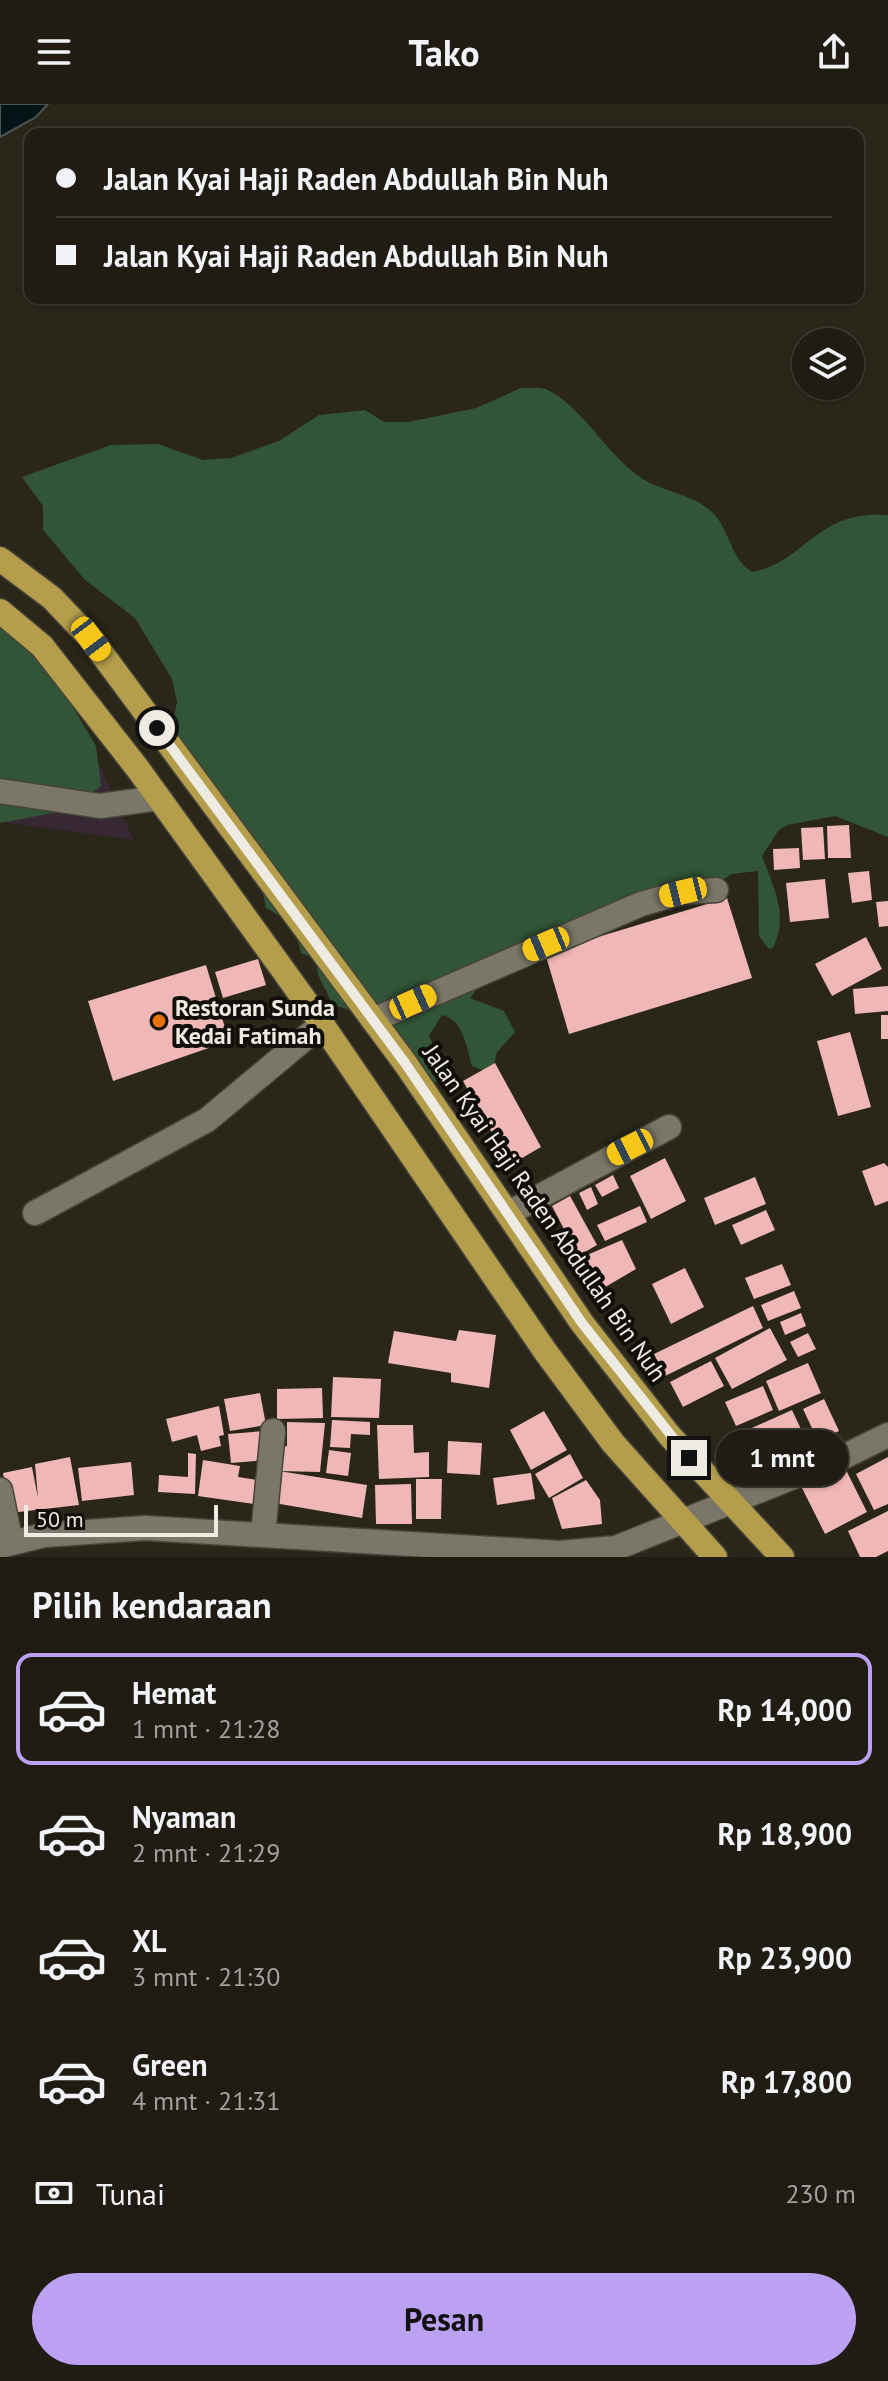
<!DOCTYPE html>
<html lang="id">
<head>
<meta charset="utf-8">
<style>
  body { margin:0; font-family:"PT Sans",sans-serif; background:#2d2921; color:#f1f3f6; height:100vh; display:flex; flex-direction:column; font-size:30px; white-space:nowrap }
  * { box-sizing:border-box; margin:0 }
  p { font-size:26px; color:#a2a1a0 }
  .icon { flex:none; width:44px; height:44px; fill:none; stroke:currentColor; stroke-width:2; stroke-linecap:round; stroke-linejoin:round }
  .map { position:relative; height:1453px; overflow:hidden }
  .side { display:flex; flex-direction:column; background:#201c13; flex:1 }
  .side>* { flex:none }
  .hud { position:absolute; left:24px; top:24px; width:840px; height:176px; border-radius:16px; box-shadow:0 2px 6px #0004,0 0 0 2px #3d3a33; display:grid; align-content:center; height:176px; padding:0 32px; background:#201c13 }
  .controls { position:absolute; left:792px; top:224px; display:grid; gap:16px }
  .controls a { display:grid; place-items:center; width:72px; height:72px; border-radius:50%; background:#201c13; box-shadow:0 2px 6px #0004,0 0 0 2px #3d3a33; font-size:40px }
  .scale { position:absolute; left:24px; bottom:20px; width:194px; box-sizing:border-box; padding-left:8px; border:4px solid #eeebe3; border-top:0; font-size:22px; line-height:28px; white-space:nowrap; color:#eeebe3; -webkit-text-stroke:6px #110f0a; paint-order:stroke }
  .end { position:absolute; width:36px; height:36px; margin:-18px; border:10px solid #eeebe3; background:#111; box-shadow:0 0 0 4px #111 }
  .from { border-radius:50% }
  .bubble { position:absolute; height:56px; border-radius:28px; background:#201c13; box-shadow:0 2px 6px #0004,0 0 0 2px #3d3a33; font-size:26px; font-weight:700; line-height:56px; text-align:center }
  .car { position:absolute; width:24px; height:48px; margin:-24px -12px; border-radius:10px; box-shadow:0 0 6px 2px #0007; background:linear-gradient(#f5c518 24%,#345 0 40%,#f5c518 0 76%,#345 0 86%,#f5c518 0) }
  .hud b { display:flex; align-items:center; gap:28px; height:76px; font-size:30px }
  .hud b+b { border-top:2px solid #3d3a33 }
  .hud i { width:20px; height:20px; background:#f1f3f6 }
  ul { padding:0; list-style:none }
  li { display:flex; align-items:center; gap:24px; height:112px; margin:0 16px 12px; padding:0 16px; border:4px solid transparent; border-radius:16px }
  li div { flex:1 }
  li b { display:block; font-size:30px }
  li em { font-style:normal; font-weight:700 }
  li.current { border-color:#bca0f2 }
  li>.icon { width:72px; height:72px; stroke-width:1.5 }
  h2 { padding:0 32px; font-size:36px; line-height:96px }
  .pay { display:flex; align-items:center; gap:20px; height:88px; padding:0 32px; font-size:30px }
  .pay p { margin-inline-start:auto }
  .cta { display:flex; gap:16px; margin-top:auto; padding:16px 32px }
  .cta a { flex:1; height:92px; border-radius:48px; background:#bca0f2; color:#111; font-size:32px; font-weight:700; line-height:92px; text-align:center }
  header { display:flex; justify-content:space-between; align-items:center; height:104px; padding:0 32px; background:#201c13; font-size:36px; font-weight:700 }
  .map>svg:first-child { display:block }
  .industrial { fill:#372834 }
  .forest { fill:#315536 }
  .water { fill:#031516; stroke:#4a5554; stroke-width:2 }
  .building { fill:#efb7b5 }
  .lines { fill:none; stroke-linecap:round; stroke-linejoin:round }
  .minor-casing { stroke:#47443a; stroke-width:27 }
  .highway-casing { stroke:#47443a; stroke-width:27 }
  .minor { stroke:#7b7768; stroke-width:24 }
  .highway { stroke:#b49d4b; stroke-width:24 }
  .route { stroke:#eeebe3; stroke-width:10 }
  .food-dot { fill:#e8710a; stroke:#110f0a; stroke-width:3 }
  .labels { text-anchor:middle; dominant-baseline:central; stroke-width:8; stroke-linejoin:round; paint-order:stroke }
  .poi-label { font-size:24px; font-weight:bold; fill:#eeebe3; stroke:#110f0a; text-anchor:start }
  .street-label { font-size:24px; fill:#eeebe3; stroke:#110f0a }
</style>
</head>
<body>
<header><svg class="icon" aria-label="menu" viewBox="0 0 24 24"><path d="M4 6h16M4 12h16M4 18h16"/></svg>Tako<svg class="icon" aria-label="share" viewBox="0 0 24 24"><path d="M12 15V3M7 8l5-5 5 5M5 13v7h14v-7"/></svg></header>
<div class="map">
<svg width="888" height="1453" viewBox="0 0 888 1453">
  <rect width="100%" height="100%" fill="#2a2619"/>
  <path class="industrial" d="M79 617 134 736 0 718V621Z"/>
  <g class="forest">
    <path d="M521 284C529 284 539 283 546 285 581 301 607 351 640 373 661 388 692 389 712 408 730 425 729 453 752 468 808 457 814 406 888 411V733L835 712 787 721 778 727 762 752C774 785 789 811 773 844L769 845 759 832 758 767 731 770 717 780 692 774 678 785 506 850 470 894 504 907 515 928 497 948 493 964 482 966 472 962C466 943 464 916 442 911L429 932 444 962 443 972 430 982 361 909 333 901 318 871 316 855 301 849 294 820 266 804 263 788 270 764 235 729 199 701 186 684 167 645 177 598 172 575 135 514 85 476 43 426V402L22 373 111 341 158 340 203 356 231 354 279 337 319 311 365 306 384 318H408L476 304Z"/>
    <path d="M0 521 31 543 55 573 96 642 101 682 69 706 0 719Z"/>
  </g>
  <path class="water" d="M0 0H48L36 13 0 33Z"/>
  <g class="building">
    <path d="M849 721 851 754H828L827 722Z"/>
    <path d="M823 723 825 755 803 756 801 724Z"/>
    <path d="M799 744 800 764 774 766 773 745Z"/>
    <path d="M869 767 872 796 852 799 848 769Z"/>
    <path d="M825 775 829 814 790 818 786 779Z"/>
    <path d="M727 794 752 874 569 930 545 849Z"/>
    <path d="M888 797V822L879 823 876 798Z"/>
    <path d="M866 833 882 865 832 892 815 860Z"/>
    <path d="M258 855 266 881 223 894 215 868Z"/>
    <path d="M206 861 229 937 113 977 88 897Z"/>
    <path d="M888 882V907L855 910 853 885Z"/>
    <rect x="881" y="911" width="7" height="24"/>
    <path d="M850 928 871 1003 838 1012 817 937Z"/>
    <path d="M495 959 541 1043 510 1061 463 977Z"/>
    <path d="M665 1054 686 1097 651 1115 630 1072Z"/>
    <path d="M884 1059 888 1063V1097L875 1102 862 1067Z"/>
    <path d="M613 1071 619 1084 602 1093 595 1081Z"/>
    <path d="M755 1073 766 1100 715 1121 704 1094Z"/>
    <path d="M591 1083 598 1100 587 1106 579 1089Z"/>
    <path d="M570 1092 597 1141 578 1152 552 1102Z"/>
    <path d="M640 1102 647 1118 605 1137 597 1121Z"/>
    <path d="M766 1106 775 1126 741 1141 732 1121Z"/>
    <path d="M622 1136 636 1165 595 1189 580 1154Z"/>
    <path d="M782 1160 791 1181 754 1195 745 1174Z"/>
    <path d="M685 1164 704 1203 671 1220 652 1180Z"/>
    <path d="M794 1187 801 1204 768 1217 761 1201Z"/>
    <path d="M753 1202 763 1224 665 1272 654 1250Z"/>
    <path d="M801 1209 806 1222 785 1231 780 1218Z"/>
    <path d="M770 1224 787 1256 732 1285 715 1254Z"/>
    <path d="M459 1226 496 1231 489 1284 451 1278V1269L388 1259 394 1227 456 1237Z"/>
    <path d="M808 1229 816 1245 798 1253 790 1238Z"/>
    <path d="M711 1257 724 1282 683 1303 670 1278Z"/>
    <path d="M808 1259 821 1289 779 1307 766 1277Z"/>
    <path d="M333 1273 381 1275 379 1314 331 1313Z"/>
    <path d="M763 1282 773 1306 736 1322 725 1298Z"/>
    <path d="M322 1284 323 1314 277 1315V1285Z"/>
    <path d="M260 1289 266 1321 230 1327 224 1295Z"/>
    <path d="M824 1295 839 1327 818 1337 803 1305Z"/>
    <path d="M219 1302 224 1331 219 1332 221 1342 201 1347 197 1331 172 1338 166 1315Z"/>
    <path d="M792 1306 806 1336 747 1363 734 1332Z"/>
    <path d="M544 1307 567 1346 531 1366 510 1326Z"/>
    <path d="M332 1316 370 1318V1331L351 1330 350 1344 330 1343Z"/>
    <path d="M287 1318 325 1319 320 1368 279 1367 280 1343 287 1342Z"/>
    <path d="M377 1321H413L414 1349 429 1348V1373L379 1375Z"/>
    <path d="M264 1327 267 1356 231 1359 228 1330Z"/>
    <path d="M448 1337 482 1339 480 1371 447 1369Z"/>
    <path d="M329 1346 351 1349 348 1372 326 1369Z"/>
    <path d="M188 1349 196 1350 195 1390 158 1388 159 1371 188 1373Z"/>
    <path d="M570 1350 583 1374 549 1394 535 1370Z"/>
    <path d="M70 1353 79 1401 10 1409 3 1369 32 1363 38 1394 35 1360Z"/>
    <path d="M888 1353V1400L874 1406 856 1370Z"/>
    <path d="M203 1356 240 1362 238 1373 258 1376 254 1400 198 1392Z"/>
    <path d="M131 1358 134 1391 82 1397 78 1364Z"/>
    <path d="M844 1362 867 1408 825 1430 802 1384Z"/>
    <path d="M279 1367 367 1381 362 1414 274 1399Z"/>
    <path d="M531 1369 535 1395 497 1401 493 1374Z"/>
    <path d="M416 1375H442L441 1415H416Z"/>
    <path d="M586 1376 600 1396 602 1420 562 1425 552 1394Z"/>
    <path d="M411 1380 412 1420H376L375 1381Z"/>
    <path d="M888 1407V1447L876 1453H860L848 1427Z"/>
  </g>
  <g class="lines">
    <g class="minor-casing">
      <g id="minor">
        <path d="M0 687 100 702 159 694"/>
        <path d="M373 916 641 800 683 788 716 786"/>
        <path d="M35 1109 207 1016 322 920"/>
        <path d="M509 1109 669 1023"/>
        <path d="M0 1386 11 1439"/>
        <path d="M263 1431 273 1327"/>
        <path d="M0 1442 44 1431 145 1424 560 1449 616 1444 843 1353 888 1331"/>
      </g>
    </g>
    <g class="highway-casing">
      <g id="highway">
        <path d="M0 455 52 494 91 535 405 959 582 1219 669 1331 782 1453"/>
        <path d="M0 507 42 542 138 665 322 920 545 1247 613 1339 715 1453"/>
      </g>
    </g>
    <use href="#minor" class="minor"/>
    <use href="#highway" class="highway"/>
  </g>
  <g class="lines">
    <path class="route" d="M157 624 405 959 582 1219 689 1354"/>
  </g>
  <circle class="food-dot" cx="159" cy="917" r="8"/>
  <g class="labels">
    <g class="poi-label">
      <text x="175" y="903">Restoran Sunda<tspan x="175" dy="28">Kedai Fatimah</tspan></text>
    </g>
    <g class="street-label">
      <text transform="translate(545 1109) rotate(55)">Jalan Kyai Haji Raden Abdullah Bin Nuh</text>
    </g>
  </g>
</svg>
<div class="controls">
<a><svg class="icon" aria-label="layers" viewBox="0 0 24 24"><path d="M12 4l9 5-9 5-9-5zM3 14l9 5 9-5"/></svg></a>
</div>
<div class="scale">50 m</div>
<i class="end from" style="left:157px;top:624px"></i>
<i class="end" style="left:689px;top:1354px"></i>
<div class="bubble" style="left:716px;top:1326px;width:132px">1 mnt</div>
<i class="car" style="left:91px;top:535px;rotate:143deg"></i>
<i class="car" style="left:683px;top:788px;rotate:256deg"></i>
<i class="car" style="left:546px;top:840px;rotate:247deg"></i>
<i class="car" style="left:413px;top:898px;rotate:66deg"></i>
<i class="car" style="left:630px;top:1043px;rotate:243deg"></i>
<div class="hud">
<b><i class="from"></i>Jalan Kyai Haji Raden Abdullah Bin Nuh</b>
<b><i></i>Jalan Kyai Haji Raden Abdullah Bin Nuh</b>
</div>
</div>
<section class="side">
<h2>Pilih kendaraan</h2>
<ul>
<li class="current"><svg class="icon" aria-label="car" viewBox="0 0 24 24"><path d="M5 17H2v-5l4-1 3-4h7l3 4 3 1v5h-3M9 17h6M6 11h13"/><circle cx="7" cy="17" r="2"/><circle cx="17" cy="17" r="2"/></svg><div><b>Hemat</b><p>1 mnt · 21:28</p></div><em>Rp 14,000</em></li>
<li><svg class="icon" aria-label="car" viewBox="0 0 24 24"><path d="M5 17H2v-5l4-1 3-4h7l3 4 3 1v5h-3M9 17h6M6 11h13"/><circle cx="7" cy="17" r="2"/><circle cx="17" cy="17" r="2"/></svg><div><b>Nyaman</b><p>2 mnt · 21:29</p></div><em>Rp 18,900</em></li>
<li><svg class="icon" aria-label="car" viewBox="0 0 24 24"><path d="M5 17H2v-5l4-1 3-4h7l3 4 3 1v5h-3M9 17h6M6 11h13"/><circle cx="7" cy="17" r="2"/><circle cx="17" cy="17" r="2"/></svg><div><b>XL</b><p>3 mnt · 21:30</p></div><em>Rp 23,900</em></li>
<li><svg class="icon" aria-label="car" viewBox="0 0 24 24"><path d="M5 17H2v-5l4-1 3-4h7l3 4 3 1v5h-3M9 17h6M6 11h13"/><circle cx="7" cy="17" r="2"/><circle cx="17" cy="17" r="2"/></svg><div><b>Green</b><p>4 mnt · 21:31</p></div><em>Rp 17,800</em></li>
</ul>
<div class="pay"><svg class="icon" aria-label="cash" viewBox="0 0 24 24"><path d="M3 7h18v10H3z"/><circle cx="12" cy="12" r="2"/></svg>Tunai<p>230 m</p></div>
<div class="cta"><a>Pesan</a></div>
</section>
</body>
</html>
